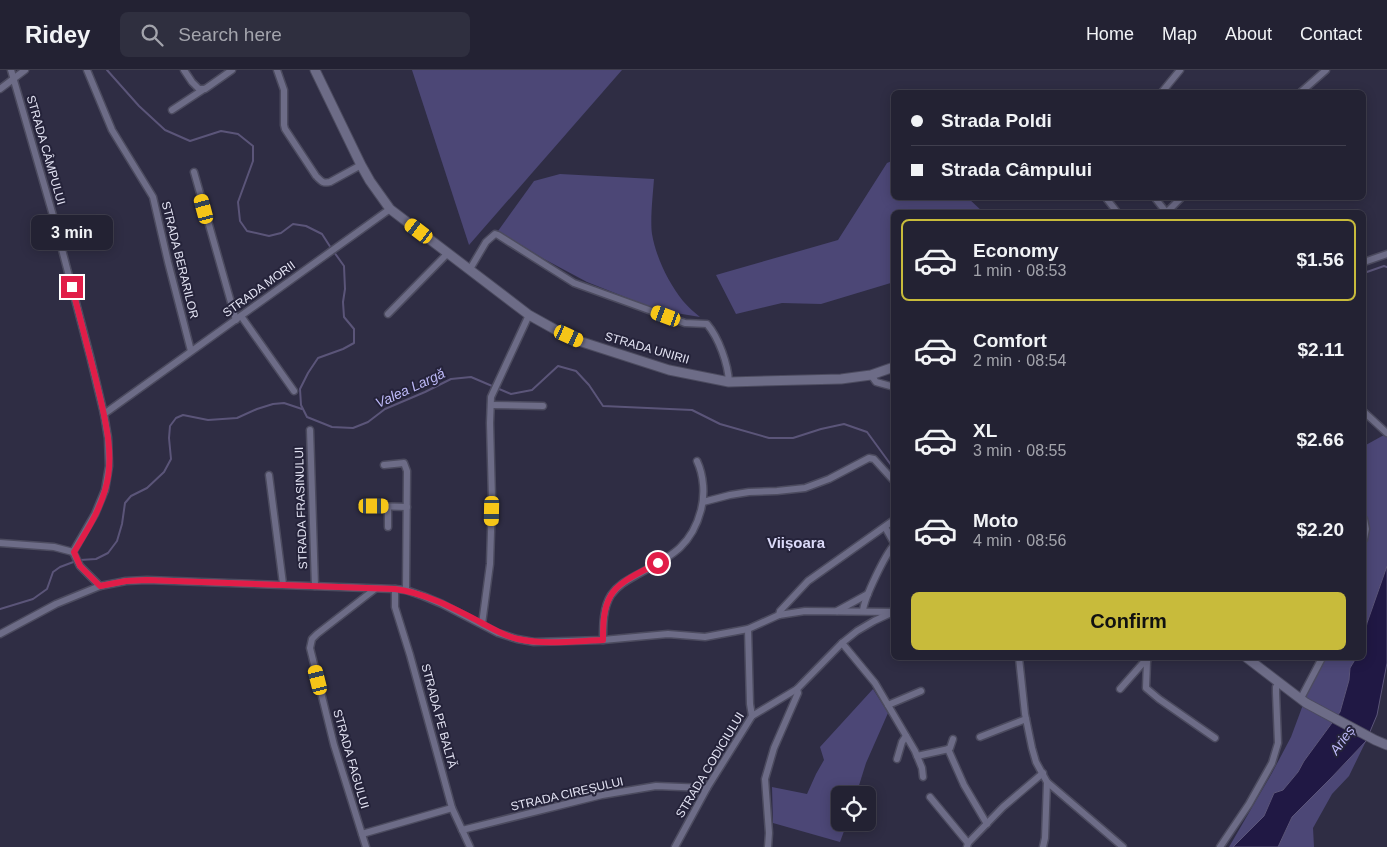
<!DOCTYPE html>
<html lang="en">
<head>
<meta charset="utf-8">
<style>
  body { margin:0; font-family:Helvetica,sans-serif; background:#2f2f3f; color:#f1f3f6; height:100vh; display:flex; flex-direction:column; font-size:19px; white-space:nowrap }
  * { box-sizing:border-box; margin:0 }
  p { font-size:16px; color:#a3a4ac }
  .icon { flex:none; width:28px; height:28px; fill:none; stroke:currentColor; stroke-width:2; stroke-linecap:round; stroke-linejoin:round }
  .map { position:relative; flex:1; overflow:hidden }
  .details { position:absolute; left:891px; top:140px; width:475px; height:450px; display:flex; flex-direction:column; background:#232233; border-radius:8px; box-shadow:0 2px 12px #0003,0 0 0 1px #403f4e }
  .details>* { flex:none }
  .hud { position:absolute; left:891px; top:20px; width:475px; height:110px; border-radius:8px; box-shadow:0 2px 12px #0003,0 0 0 1px #403f4e; display:grid; align-content:center; height:110px; padding:0 20px; background:#232233 }
  .tools { position:absolute; left:831px; top:716px; display:grid; gap:10px }
  .tools a { display:grid; place-items:center; width:45px; height:45px; border-radius:8px; background:#232233; box-shadow:0 2px 12px #0003,0 0 0 1px #403f4e; font-size:25px }
  .end { position:absolute; width:22px; height:22px; margin:-11px; border:6px solid #e11d48; background:#fff; box-shadow:0 0 0 2px #fff }
  .from { border-radius:50% }
  .bubble { position:absolute; height:35px; border-radius:8px; background:#232233; box-shadow:0 2px 12px #0003,0 0 0 1px #403f4e; font-size:16px; font-weight:700; line-height:35px; text-align:center }
  .car { position:absolute; width:15px; height:30px; margin:-15px -8px; border-radius:6px; box-shadow:0 0 4px 1px #0007; background:linear-gradient(#f5c518 24%,#345 0 40%,#f5c518 0 76%,#345 0 86%,#f5c518 0) }
  .hud b { display:flex; align-items:center; gap:18px; height:48px; font-size:19px }
  .hud b+b { border-top:1px solid #403f4e }
  .hud i { width:12px; height:12px; background:#f1f3f6 }
  ul { padding:9px 0 0; list-style:none }
  li { display:flex; align-items:center; gap:15px; height:82px; margin:0 10px 8px; padding:0 10px; border:2px solid transparent; border-radius:8px }
  li div { flex:1 }
  li b { display:block; font-size:19px }
  li em { font-style:normal; font-weight:700 }
  li.current { border-color:#c8bb3b }
  li>.icon { width:45px; height:45px; stroke-width:1.5 }
  .action { display:flex; gap:10px; margin-top:auto; padding:10px 20px }
  .action a { flex:1; height:58px; border-radius:8px; background:#c8bb3b; color:#111; font-size:20px; font-weight:700; line-height:58px; text-align:center }
  header { display:flex; align-items:center; gap:30px; box-sizing:border-box; height:70px; padding:0 25px; background:#232233; border-bottom:1px solid #403f4e }
  header strong { font-size:24px }
  nav { display:flex; gap:28px; margin-inline-start:auto; font-size:18px }
  .search { width:350px; height:45px; background:#2f2f3f; display:flex; align-items:center; gap:12px; box-sizing:border-box; padding:0 18px; border-radius:8px; color:#a3a4ac; font-size:19px }
  .map>svg:first-child { display:block }
  .green { fill:#4c4776 }
  .water { fill:#201844; stroke:#5b5579 }
  .lines { fill:none; stroke-linecap:round; stroke-linejoin:round }
  .stream { stroke:#5b5579; stroke-width:2 }
  .minor-casing { stroke:#4c4b5f; stroke-width:9 }
  .secondary-casing { stroke:#4c4b5f; stroke-width:11 }
  .minor { stroke:#6d6c87; stroke-width:6 }
  .secondary { stroke:#6d6c87; stroke-width:9 }
  .route { stroke:#e11d48; stroke-width:6 }
  .labels { text-anchor:middle; dominant-baseline:central; stroke-width:4; stroke-linejoin:round; paint-order:stroke }
  .street-label { font-size:12px; fill:#e4e4f4; stroke:#25233a }
  .water-label { font-size:14px; font-style:italic; fill:#bdb9f7; stroke:#25233a }
  .quarter-label { font-size:15px; font-weight:bold; fill:#dbdaf9; stroke:#25233a }
</style>
</head>
<body>
<header>
<strong>Ridey</strong>
<div class="search"><svg class="icon" aria-label="search" viewBox="0 0 24 24"><circle cx="10" cy="10" r="6"/><path d="M15 15l6 6"/></svg>Search here</div>
<nav><a>Home</a><a>Map</a><a>About</a><a>Contact</a></nav>
</header>
<div class="map">
<svg width="1387" height="777" viewBox="0 0 1387 777">
  <rect width="100%" height="100%" fill="#2f2d44"/>
  <g class="green">
    <path d="M412 0H622L469 175Z"/>
    <path d="M894 90V128H968L983 142H894V212L821 234 782 233 736 244 716 205 838 170 887 93Z"/>
    <path d="M560 104 654 109C653 123 650 150 652 164 656 187 668 212 683 231 688 237 694 242 700 247L658 240 587 212 544 189 498 161 534 111Z"/>
    <path d="M1384 365 1387 367V496L1367 553 1364 569V376Z"/>
    <path d="M1322 588H1356L1350 598 1349 610 1340 642 1304 691 1298 702 1283 720 1274 723 1264 746 1233 777H1229L1272 703 1291 667 1307 624Z"/>
    <path d="M873 619 888 643 866 693 856 725H840V752L847 753 840 772 773 753 772 717 807 724 816 704 824 690 820 677Z"/>
    <path d="M1366 671 1349 706 1332 724 1313 758 1314 777H1278L1292 747 1331 708Z"/>
  </g>
  <path class="water" d="M1387 496V593L1377 645 1366 671 1331 708 1292 747 1278 777H1233L1264 746 1274 723 1283 720 1298 702 1304 691 1340 642 1349 610 1350 598 1356 588H1364V569L1367 553Z"/>
  <g class="lines">
    <g class="stream">
      <path d="M107 0 139 36 165 60 190 71 221 61 238 64 253 76V91L238 132 240 151 247 161 269 166 281 163 293 154 306 156 322 164 331 178"/>
      <path d="M334 182 344 196 345 219 343 232 344 247 354 259V273L343 279 318 288 308 303 300 319 301 335 307 347 332 357 353 358 368 352 385 339 425 322 451 309 471 307 511 324 532 320 558 296 576 301 589 315 603 336 692 340 720 354 769 368H793L821 359 844 354 867 362 894 399"/>
      <path d="M1364 203 1384 196 1387 197"/>
      <path d="M80 490 96 489 108 483 117 471 122 454 125 433 131 426 147 418 164 402 171 389 169 368 170 356 176 348 183 345 208 350 237 348 257 339 273 334 284 333 302 339"/>
      <path d="M0 539 33 529 47 519 53 502 60 497 76 491"/>
    </g>
    <g class="minor-casing">
      <g id="minor">
        <path d="M11 0 54 149 90 286 104 344 108 368 109 396 105 420 95 444 73 482"/>
        <path d="M87 0 112 60 153 127 168 192 191 281"/>
        <path d="M184 0 192 12 199 19H205L232 0"/>
        <path d="M277 0 284 20V55L285 59 316 106C321 111 323 114 330 112L361 95"/>
        <path d="M0 19 25 0"/>
        <path d="M1162 22 1180 0"/>
        <path d="M1301 22 1326 0"/>
        <path d="M172 40 204 19"/>
        <path d="M194 102 236 250"/>
        <path d="M1106 128 1117 142"/>
        <path d="M1155 128 1166 142"/>
        <path d="M1167 142 1181 128"/>
        <path d="M1364 192 1387 184"/>
        <path d="M470 199 486 172 495 164 498 165 574 213 685 253 707 254C719 268 728 294 729 312"/>
        <path d="M388 244 448 183"/>
        <path d="M241 246 294 321"/>
        <path d="M871 305 876 312 894 317"/>
        <path d="M491 335 543 336"/>
        <path d="M1364 342 1387 363"/>
        <path d="M104 344 390 139"/>
        <path d="M310 360 315 516"/>
        <path d="M384 395 404 393 407 401 406 520"/>
        <path d="M269 405 283 514"/>
        <path d="M703 432 730 425 749 422 777 421 805 418 829 409 869 388 874 389 894 411"/>
        <path d="M374 436 407 437"/>
        <path d="M1364 449 1366 459 1364 469"/>
        <path d="M388 457V437"/>
        <path d="M885 457 894 473"/>
        <path d="M0 473 54 477 73 482"/>
        <path d="M73 482 80 496 100 516 126 511 147 510 395 519 406 520 423 526 442 534 498 563 517 569 534 572 603 570 668 564 705 567 748 559 779 545 805 541 894 542"/>
        <path d="M395 519V537L410 585 452 738 470 777"/>
        <path d="M837 541 868 524"/>
        <path d="M863 541C864 528 885 485 894 475"/>
        <path d="M779 545 780 541 808 511 894 450"/>
        <path d="M482 554 490 494 492 429 490 353 491 327 529 245"/>
        <path d="M748 559 750 634 752 646"/>
        <path d="M0 564 56 534 100 516"/>
        <path d="M603 570C603 556 603 537 611 525 617 516 626 511 635 506 667 488 691 479 701 440 705 425 704 406 697 391"/>
        <path d="M842 573 875 613 915 681 922 698 923 707"/>
        <path d="M1019 588 1025 644 1032 678 1036 692 1047 712 1045 768 1043 777"/>
        <path d="M1148 588 1147 591 1146 618 1159 629 1215 668"/>
        <path d="M1120 619 1143 593 1147 591"/>
        <path d="M1301 628 1322 588"/>
        <path d="M888 635 921 621"/>
        <path d="M980 667 1026 649"/>
        <path d="M948 679 964 715 987 754"/>
        <path d="M917 686 949 679 950 678 953 669"/>
        <path d="M897 689 902 672 906 666"/>
        <path d="M1047 712 1123 777"/>
        <path d="M930 727 968 773"/>
        <path d="M462 760 602 725 656 716 707 718"/>
        <path d="M362 764 452 738"/>
        <path d="M366 777 334 675 310 578 312 569 317 564 375 519"/>
        <path d="M675 777 707 718 752 646 797 619 842 573 857 561 874 551 889 544 891 542"/>
        <path d="M768 777 769 763 765 709 774 678 798 623 797 619"/>
        <path d="M967 777 968 773 1003 737 1043 703"/>
        <path d="M1220 777 1249 734 1272 693 1278 673 1276 623V617L1279 613"/>
      </g>
    </g>
    <g class="secondary-casing">
      <g id="secondary">
        <path d="M315 0 361 95 370 111 390 139 529 245 556 260 582 272 669 300 729 312 841 309 871 305 894 297"/>
        <path d="M1247 588 1306 633 1375 670 1387 675"/>
      </g>
    </g>
    <use href="#minor" class="minor"/>
    <use href="#secondary" class="secondary"/>
  </g>
  <g class="lines">
    <path class="route" d="M72 217C80 248 88 279 96 310 104 345 116 385 105 420 99 442 86 462 74 482L80 496 100 516 126 511 147 510 395 519C425 523 453 538 480 552 493 559 504 566 518 569 543 575 577 571 603 570 603 556 603 540 610 527 617 512 643 501 658 493"/>
  </g>
  <g class="labels">
    <g class="street-label">
      <text transform="translate(46 80) rotate(74)">STRADA CÂMPULUI</text>
      <text transform="translate(180 190) rotate(76)">STRADA BERARILOR</text>
      <text transform="translate(259 219) rotate(-36)">STRADA MORII</text>
      <text transform="translate(647 278) rotate(16)">STRADA UNIRII</text>
      <text transform="translate(301 438) rotate(-92)">STRADA FRASINULUI</text>
      <text transform="translate(439 646) rotate(75)">STRADA PE BALTĂ</text>
      <text transform="translate(351 689) rotate(74)">STRADA FAGULUI</text>
      <text transform="translate(710 695) rotate(-59)">STRADA CODICIULUI</text>
      <text transform="translate(567 724) rotate(-13)">STRADA CIREȘULUI</text>
    </g>
    <g class="water-label">
      <text transform="translate(410 318) rotate(-25)">Valea Largă</text>
      <text transform="translate(1342 670) rotate(-54)">Arieș</text>
    </g>
    <g class="quarter-label">
      <text x="796" y="472">Viișoara</text>
    </g>
  </g>
</svg>
<div class="tools">
<a><svg class="icon" aria-label="locate" viewBox="0 0 24 24"><circle cx="12" cy="12" r="6"/><path d="M12 2v4M12 18v4M2 12h4M18 12h4"/></svg></a>
</div>
<i class="end from" style="left:658px;top:493px"></i>
<i class="end" style="left:72px;top:217px"></i>
<div class="bubble" style="left:31px;top:145px;width:82px">3 min</div>
<i class="car" style="left:204px;top:139px;rotate:345deg"></i>
<i class="car" style="left:419px;top:161px;rotate:307deg"></i>
<i class="car" style="left:666px;top:246px;rotate:290deg"></i>
<i class="car" style="left:569px;top:266px;rotate:115deg"></i>
<i class="car" style="left:374px;top:436px;rotate:90deg"></i>
<i class="car" style="left:492px;top:441px;rotate:181deg"></i>
<i class="car" style="left:318px;top:610px;rotate:346deg"></i>
<div class="hud">
<b><i class="from"></i>Strada Poldi</b>
<b><i></i>Strada Câmpului</b>
</div>
<section class="details">
<ul>
<li class="current"><svg class="icon" aria-label="car" viewBox="0 0 24 24"><path d="M5 17H2v-5l4-1 3-4h7l3 4 3 1v5h-3M9 17h6M6 11h13"/><circle cx="7" cy="17" r="2"/><circle cx="17" cy="17" r="2"/></svg><div><b>Economy</b><p>1 min · 08:53</p></div><em>$1.56</em></li>
<li><svg class="icon" aria-label="car" viewBox="0 0 24 24"><path d="M5 17H2v-5l4-1 3-4h7l3 4 3 1v5h-3M9 17h6M6 11h13"/><circle cx="7" cy="17" r="2"/><circle cx="17" cy="17" r="2"/></svg><div><b>Comfort</b><p>2 min · 08:54</p></div><em>$2.11</em></li>
<li><svg class="icon" aria-label="car" viewBox="0 0 24 24"><path d="M5 17H2v-5l4-1 3-4h7l3 4 3 1v5h-3M9 17h6M6 11h13"/><circle cx="7" cy="17" r="2"/><circle cx="17" cy="17" r="2"/></svg><div><b>XL</b><p>3 min · 08:55</p></div><em>$2.66</em></li>
<li><svg class="icon" aria-label="car" viewBox="0 0 24 24"><path d="M5 17H2v-5l4-1 3-4h7l3 4 3 1v5h-3M9 17h6M6 11h13"/><circle cx="7" cy="17" r="2"/><circle cx="17" cy="17" r="2"/></svg><div><b>Moto</b><p>4 min · 08:56</p></div><em>$2.20</em></li>
</ul>
<div class="action"><a>Confirm</a></div>
</section>
</div>
</body>
</html>
